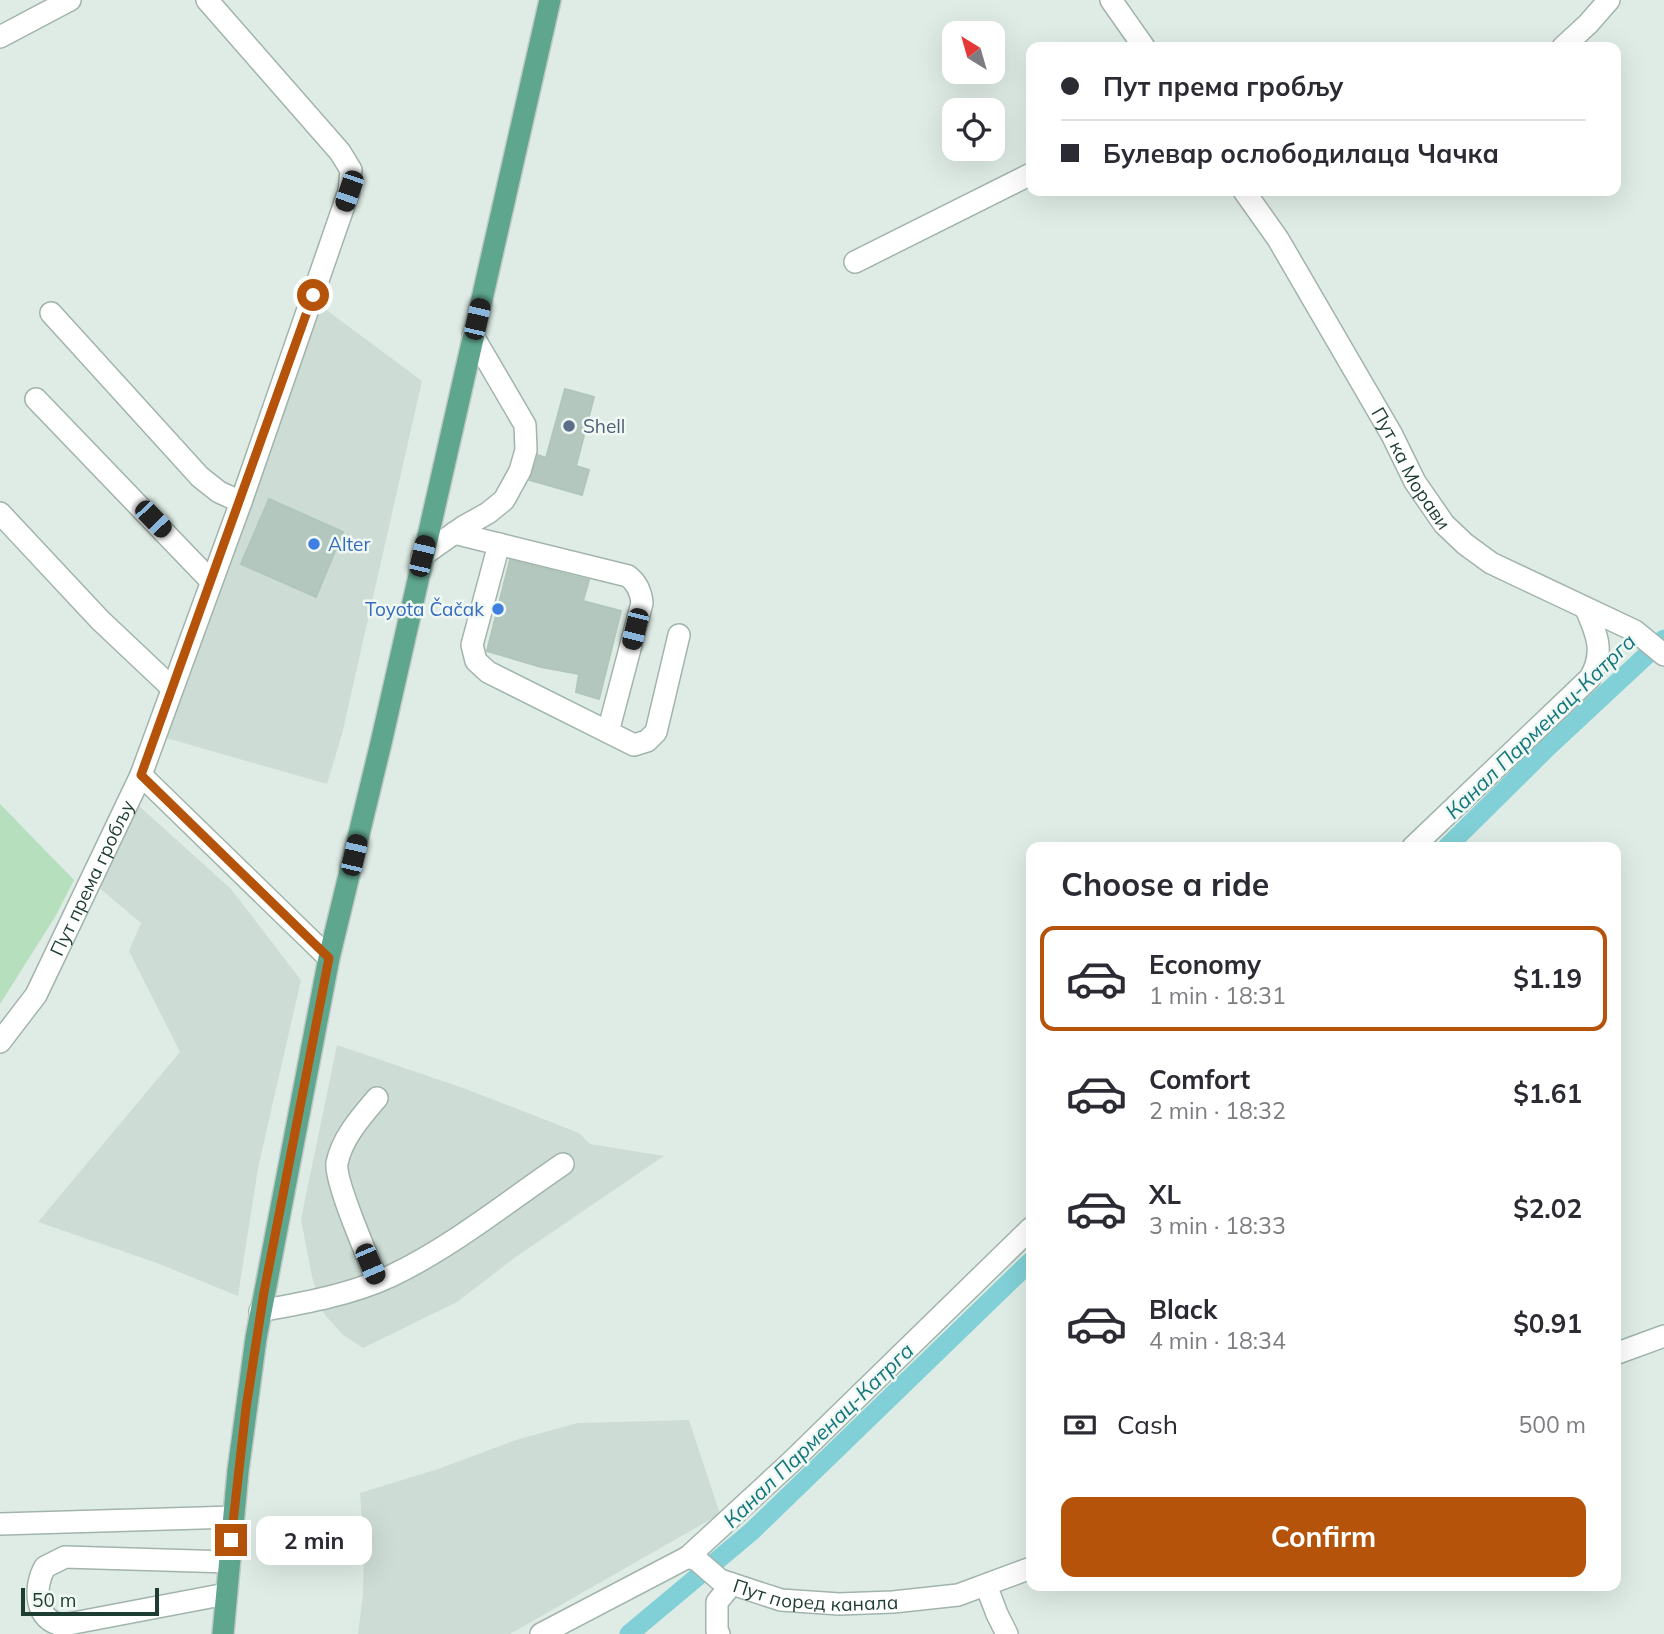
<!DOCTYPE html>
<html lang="en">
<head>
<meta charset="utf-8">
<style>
  body { margin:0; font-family:Mulish,sans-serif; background:#f7f7f7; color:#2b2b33; height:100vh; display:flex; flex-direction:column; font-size:26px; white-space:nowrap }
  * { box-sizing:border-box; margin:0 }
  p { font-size:23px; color:#7c7c81 }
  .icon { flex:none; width:38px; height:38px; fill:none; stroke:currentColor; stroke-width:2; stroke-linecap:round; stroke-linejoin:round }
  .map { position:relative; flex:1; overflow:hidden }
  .details { position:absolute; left:1026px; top:842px; width:595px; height:749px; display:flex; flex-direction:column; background:#fff; border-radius:14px; box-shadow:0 7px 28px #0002 }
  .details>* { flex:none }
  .hud { position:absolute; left:1026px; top:42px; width:595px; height:154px; border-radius:14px; box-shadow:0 7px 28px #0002; display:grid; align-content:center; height:154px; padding:0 35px; background:#fff }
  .needle { width:46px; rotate:323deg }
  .buttons { position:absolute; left:942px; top:21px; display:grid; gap:14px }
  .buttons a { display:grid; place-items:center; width:63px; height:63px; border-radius:14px; background:#fff; box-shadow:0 7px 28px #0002; font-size:35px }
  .scale { position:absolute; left:21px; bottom:18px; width:138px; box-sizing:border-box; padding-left:7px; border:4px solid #1e3d32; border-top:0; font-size:19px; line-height:24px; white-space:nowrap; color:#1e3d32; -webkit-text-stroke:5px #f0f8f3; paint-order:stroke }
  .end { position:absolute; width:32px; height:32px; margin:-16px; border:9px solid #b45309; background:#fff; box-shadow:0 0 0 4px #fff }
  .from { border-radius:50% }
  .bubble { position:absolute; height:49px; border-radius:14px; background:#fff; box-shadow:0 7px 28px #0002; font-size:23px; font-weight:700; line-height:49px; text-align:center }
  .car { position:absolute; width:21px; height:42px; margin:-21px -10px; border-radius:9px; box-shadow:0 0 5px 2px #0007; background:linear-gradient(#222 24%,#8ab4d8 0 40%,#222 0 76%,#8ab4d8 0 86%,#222 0) }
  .hud b { display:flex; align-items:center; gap:24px; height:66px; font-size:26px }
  .hud b+b { border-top:2px solid #e1e1e2 }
  .hud i { width:18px; height:18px; background:#2b2b33 }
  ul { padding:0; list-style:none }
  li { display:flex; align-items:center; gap:21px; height:105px; margin:0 14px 10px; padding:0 21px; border:4px solid transparent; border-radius:14px }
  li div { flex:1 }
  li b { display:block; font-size:26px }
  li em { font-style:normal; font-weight:700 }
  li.selected { border-color:#b45309 }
  li>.icon { width:63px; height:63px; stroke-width:1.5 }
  h2 { padding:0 35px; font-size:32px; line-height:84px }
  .pay { display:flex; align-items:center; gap:18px; height:77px; padding:0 35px; font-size:26px }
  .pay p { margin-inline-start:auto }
  .primary-button { display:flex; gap:14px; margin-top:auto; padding:14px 35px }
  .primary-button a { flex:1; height:80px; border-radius:14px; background:#b45309; color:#fff; font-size:28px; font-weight:700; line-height:80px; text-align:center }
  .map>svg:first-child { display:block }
  .built { fill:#cddcd4 }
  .green { fill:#b5dfbd }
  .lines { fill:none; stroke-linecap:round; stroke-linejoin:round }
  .canal { stroke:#81d0d7; stroke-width:19 }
  .building { fill:#b4c7be; stroke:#b1c6bb; stroke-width:2 }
  .minor-casing { stroke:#a1b4ac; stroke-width:24 }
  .major-casing { stroke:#c0c9c6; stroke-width:24 }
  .minor { stroke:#fff; stroke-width:21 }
  .major { stroke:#5fa68e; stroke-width:21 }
  .route { stroke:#b45309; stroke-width:9 }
  .service-dot { fill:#5c6f8a; stroke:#f0f8f3; stroke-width:2.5 }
  .shop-dot { fill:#3f7fe0; stroke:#f0f8f3; stroke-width:2.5 }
  .labels { text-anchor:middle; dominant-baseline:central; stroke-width:5; stroke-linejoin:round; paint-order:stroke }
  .service-label { font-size:19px; fill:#4e5e75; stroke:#f0f8f3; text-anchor:start }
  .street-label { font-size:19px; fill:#1e3d32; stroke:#f0f8f3 }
  .shop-label { font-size:19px; fill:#366cbe; stroke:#f0f8f3; text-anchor:start }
  .water-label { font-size:21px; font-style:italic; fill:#13757e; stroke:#f0f8f3 }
</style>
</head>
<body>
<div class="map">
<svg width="1664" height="1634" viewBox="0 0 1664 1634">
  <rect width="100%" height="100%" fill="#dfece5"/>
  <g class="built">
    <path d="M313 300 422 381 342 734 327 784 163 737Z"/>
    <path d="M139 806 231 889 301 980 258 1168 238 1296 157 1263 38 1222 180 1052 129 951 141 923 97 886Z"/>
    <path d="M337 1045 466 1089 579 1133 590 1144 664 1156 517 1256 457 1302 363 1348 343 1335 324 1314 312 1277 301 1219Z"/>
    <path d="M689 1420 720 1514 510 1634H358L363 1594 364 1552 360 1493 438 1469 519 1439 578 1423Z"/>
  </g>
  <path class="green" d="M0 804 74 880 55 917 0 1004Z"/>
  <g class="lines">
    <g class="canal">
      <path d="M1447 847 1548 747 1664 639"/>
      <path d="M629 1634 751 1532 1031 1261"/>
    </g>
  </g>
  <g class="building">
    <path d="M565 389 594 397 576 466 589 470 582 495 530 480 538 455 546 458Z"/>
    <path d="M269 499 343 532 316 597 241 564Z"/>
    <path d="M510 560 589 580 583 601 621 611 599 699 576 692 579 674 541 667 487 651Z"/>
  </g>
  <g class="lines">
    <g class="minor-casing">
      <g id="minor">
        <path d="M1111 0 1144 47"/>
        <path d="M0 37 70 0"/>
        <path d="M1563 47 1588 24 1609 0"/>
        <path id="s1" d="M1244 191 1278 239 1392 435 1415 482 1444 524 1465 544 1491 563 1635 631 1664 655"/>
        <path d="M855 262 1031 174"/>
        <path d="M51 313 200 477 219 492 241 502"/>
        <path d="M36 399 211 581"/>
        <path d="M0 513 100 620 172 688"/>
        <path d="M454 533 628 576C637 583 641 591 642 603L608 732"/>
        <path d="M499 544 472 645 476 661 488 672 634 745 647 741 656 732 679 635"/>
        <path d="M422 556 463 527 488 513 504 500 520 471 526 450 525 425 473 336"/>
        <path d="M141 775 329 958"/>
        <path d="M1413 847 1590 678C1605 653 1597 634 1586 609"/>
        <path id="s2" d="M0 1042 36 995 141 775 241 502 349 191 351 170 340 152 207 0"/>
        <path d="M377 1098C361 1117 342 1138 337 1163 334 1180 369 1261 378 1281"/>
        <path d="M260 1311C304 1303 350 1295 391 1276 452 1247 507 1202 563 1164"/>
        <path d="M1615 1354 1664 1336"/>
        <path d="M0 1524 233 1517"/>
        <path d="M688 1557 790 1463 1031 1228"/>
        <path d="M986 1585 997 1614 1007 1634"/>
        <path d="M226 1594 63 1625C35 1622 33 1587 45 1567L65 1557 229 1562"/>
        <path id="s3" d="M541 1634 688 1557 697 1560 720 1580 781 1600 839 1604 893 1602 958 1595 1031 1568"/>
        <path d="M719 1634 717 1631V1602L732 1584"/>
      </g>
    </g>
    <g class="major-casing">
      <path id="major" d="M223 1634 238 1471 256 1338 329 958 381 743 550 0"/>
    </g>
    <use href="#minor" class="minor"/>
    <use href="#major" class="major"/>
  </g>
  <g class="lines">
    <path class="route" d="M231 1540 246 1408 264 1292 329 958 141 775 313 295"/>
  </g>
  <circle class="service-dot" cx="569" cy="426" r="7"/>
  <g class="shop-dot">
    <circle cx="314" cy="544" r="7"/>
    <circle cx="498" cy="609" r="7"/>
  </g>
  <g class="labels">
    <g class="service-label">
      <text x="583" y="426">Shell</text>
    </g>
    <g class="street-label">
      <text stroke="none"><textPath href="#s1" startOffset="324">Пут ка Морави</textPath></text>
      <text stroke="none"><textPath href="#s2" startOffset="189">Пут према гробљу</textPath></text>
      <text stroke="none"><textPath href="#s3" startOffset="304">Пут поред канала</textPath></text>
    </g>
    <g class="shop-label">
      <text x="328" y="544">Alter</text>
      <text x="484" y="609" text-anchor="end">Toyota Čačak</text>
    </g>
    <g class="water-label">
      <text transform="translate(1540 726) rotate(-44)">Канал Парменац-Катрга</text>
      <text transform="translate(818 1435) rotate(-44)">Канал Парменац-Катрга</text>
    </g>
  </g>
</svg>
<div class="buttons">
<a><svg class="needle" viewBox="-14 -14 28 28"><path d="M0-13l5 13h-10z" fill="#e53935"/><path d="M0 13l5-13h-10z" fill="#7c7c81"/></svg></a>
<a><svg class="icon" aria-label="locate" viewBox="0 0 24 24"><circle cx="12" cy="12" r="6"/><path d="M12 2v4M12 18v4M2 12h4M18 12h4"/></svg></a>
</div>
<div class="scale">50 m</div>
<i class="end from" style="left:313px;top:295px"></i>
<i class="end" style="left:231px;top:1540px"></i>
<div class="bubble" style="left:256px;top:1516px;width:116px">2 min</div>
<i class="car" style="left:349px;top:191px;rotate:199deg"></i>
<i class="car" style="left:477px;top:319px;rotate:13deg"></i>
<i class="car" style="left:153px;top:519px;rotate:136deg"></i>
<i class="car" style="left:422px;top:556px;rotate:13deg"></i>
<i class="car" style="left:635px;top:629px;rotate:194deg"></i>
<i class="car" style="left:354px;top:855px;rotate:13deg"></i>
<i class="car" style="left:370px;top:1264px;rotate:157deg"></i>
<div class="hud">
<b><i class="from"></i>Пут према гробљу</b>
<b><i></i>Булевар ослободилаца Чачка</b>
</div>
<section class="details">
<h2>Choose a ride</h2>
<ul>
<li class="selected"><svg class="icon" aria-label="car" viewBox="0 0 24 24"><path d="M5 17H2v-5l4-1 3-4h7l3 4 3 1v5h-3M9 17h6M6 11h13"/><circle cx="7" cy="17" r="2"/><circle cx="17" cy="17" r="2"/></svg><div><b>Economy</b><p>1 min · 18:31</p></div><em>$1.19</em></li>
<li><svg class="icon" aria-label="car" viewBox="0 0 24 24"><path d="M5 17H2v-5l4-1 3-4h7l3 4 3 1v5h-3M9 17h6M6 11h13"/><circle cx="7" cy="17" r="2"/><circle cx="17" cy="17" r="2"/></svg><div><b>Comfort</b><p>2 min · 18:32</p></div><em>$1.61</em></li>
<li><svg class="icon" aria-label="car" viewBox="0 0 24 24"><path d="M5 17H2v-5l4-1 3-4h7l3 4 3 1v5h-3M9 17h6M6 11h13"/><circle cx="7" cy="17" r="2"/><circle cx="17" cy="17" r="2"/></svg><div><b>XL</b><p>3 min · 18:33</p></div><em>$2.02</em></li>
<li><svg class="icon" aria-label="car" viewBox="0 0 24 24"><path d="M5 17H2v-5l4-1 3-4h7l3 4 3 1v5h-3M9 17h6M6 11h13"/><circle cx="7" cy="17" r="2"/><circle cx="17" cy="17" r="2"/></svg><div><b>Black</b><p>4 min · 18:34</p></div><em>$0.91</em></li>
</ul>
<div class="pay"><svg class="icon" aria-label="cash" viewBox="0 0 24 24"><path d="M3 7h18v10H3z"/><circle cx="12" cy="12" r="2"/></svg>Cash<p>500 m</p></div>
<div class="primary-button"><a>Confirm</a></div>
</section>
</div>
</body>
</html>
